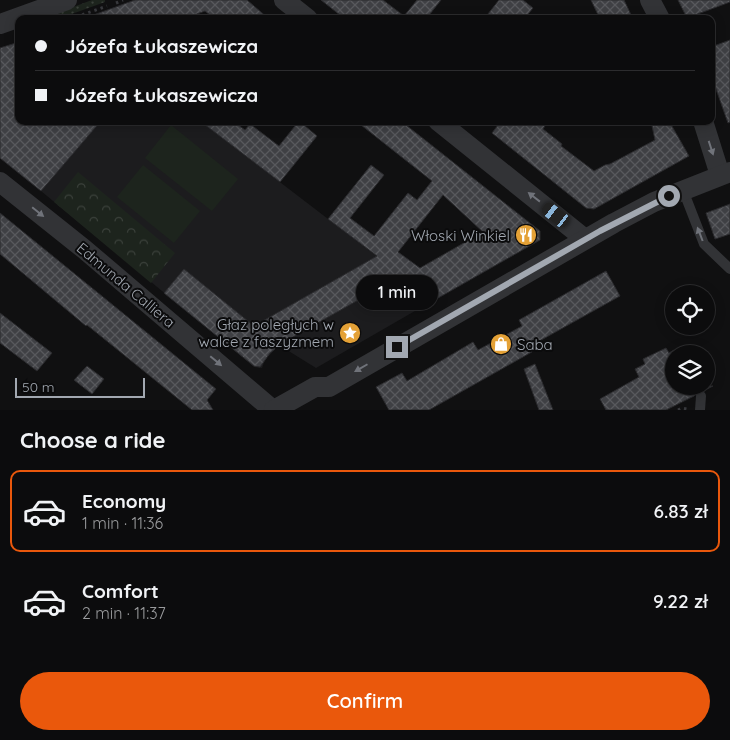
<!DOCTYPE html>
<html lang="en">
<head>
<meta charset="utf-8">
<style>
  body { margin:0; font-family:Quicksand,sans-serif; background:#1a1a1b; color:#f1f3f6; height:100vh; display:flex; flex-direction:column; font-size:19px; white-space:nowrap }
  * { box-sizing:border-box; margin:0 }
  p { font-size:16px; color:#9a9b9d }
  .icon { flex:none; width:28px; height:28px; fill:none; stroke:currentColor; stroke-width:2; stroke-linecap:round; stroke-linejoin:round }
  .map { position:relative; height:410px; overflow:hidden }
  .drawer { display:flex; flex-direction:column; background:#0c0c0d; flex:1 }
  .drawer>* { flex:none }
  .top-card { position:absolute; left:15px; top:15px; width:700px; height:110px; border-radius:10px; box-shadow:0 2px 12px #0003,0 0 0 1px #2c2c2e; display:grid; align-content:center; height:110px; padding:0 20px; background:#0c0c0d }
  .tools { position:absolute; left:665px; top:285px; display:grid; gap:10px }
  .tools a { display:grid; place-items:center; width:50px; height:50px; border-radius:50%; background:#0c0c0d; box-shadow:0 2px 12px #0003,0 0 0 1px #2c2c2e; font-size:25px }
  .scale { position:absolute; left:15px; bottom:12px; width:130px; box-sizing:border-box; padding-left:5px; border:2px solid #a2a8b1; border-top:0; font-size:14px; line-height:18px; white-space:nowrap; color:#a2a8b1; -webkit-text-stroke:4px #0b0b0c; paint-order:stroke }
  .end { position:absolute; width:22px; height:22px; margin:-11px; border:6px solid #a2a8b1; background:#111; box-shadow:0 0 0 2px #111 }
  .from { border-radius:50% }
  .bubble { position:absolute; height:35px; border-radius:18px; background:#0c0c0d; box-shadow:0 2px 12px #0003,0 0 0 1px #2c2c2e; font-size:16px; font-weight:600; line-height:35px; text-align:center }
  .car { position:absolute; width:15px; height:30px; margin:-15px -8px; border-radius:6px; box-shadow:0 0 4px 1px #0007; background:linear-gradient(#222 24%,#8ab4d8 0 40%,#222 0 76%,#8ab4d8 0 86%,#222 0) }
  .top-card b { display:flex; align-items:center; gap:18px; height:48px; font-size:19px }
  .top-card b+b { border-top:1px solid #2c2c2e }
  .top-card i { width:12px; height:12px; background:#f1f3f6 }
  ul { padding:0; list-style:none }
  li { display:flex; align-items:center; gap:15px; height:82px; margin:0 10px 8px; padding:0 10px; border:2px solid transparent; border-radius:10px }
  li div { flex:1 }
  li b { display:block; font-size:19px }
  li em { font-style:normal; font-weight:600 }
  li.active { border-color:#ea580c }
  li>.icon { width:45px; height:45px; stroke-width:1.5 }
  h2 { padding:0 20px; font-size:22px; line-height:60px }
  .primary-button { display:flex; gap:10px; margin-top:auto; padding:10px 20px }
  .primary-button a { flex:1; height:58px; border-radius:30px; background:#ea580c; color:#fff; font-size:20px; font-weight:600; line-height:58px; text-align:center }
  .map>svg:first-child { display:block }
  .built { fill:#1c1c1e }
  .grass { fill:#1d241d }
  .park { fill:url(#park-crowns) }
  .garden { fill:url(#garden-dots) }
  .building { fill:url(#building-cross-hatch); stroke:#2a2a2d; fill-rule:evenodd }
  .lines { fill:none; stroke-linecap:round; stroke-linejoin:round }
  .path { stroke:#38393d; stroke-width:3; stroke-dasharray:2.5 4; stroke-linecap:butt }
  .service { stroke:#323336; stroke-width:10 }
  .minor { stroke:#323336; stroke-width:20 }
  .oneway { fill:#70737a }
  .route { stroke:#a2a8b1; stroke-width:6 }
  .labels { text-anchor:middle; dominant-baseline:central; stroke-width:4; stroke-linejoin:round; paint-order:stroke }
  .poi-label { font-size:15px; fill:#a2a8b1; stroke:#0b0b0c; text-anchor:end }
  .street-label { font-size:15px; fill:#a2a8b1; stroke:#0b0b0c }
</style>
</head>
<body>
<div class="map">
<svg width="730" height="410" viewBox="0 0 730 410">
  <defs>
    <pattern id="park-crowns" width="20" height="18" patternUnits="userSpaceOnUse" patternTransform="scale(1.25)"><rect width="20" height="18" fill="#1d241d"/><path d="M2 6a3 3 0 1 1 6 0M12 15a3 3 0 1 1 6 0" fill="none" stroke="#3b413b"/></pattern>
    <pattern id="garden-dots" width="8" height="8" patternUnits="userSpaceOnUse" patternTransform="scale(1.25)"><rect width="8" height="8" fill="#1d241d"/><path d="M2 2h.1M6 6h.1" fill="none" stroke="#3b413b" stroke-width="1.8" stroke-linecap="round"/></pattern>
    <pattern id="building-cross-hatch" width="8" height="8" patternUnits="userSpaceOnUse" patternTransform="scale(1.25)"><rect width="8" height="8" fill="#3f4044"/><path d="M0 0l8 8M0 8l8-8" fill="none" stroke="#58595d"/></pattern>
  </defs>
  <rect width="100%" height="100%" fill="#101011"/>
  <path class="built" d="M101 121H200L434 300 316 368 279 345 265 360 262 368 254 367 41 191Z"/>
  <g class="grass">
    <path d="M171 125 238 179 212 211 145 158Z"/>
    <path d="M143 165 200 211 174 243 117 197Z"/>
  </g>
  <path class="park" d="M78 172 175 253 151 283 54 202Z"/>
  <path class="garden" d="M92 0H105V2L58 19H41Z"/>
  <g class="building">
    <path d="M135 0H247L269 19H215L205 11 184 19H88V17Z"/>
    <path d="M321 0H383L404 16 417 0H441L426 19H345Z"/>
    <path d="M499 0H523L533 8 524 19H484Z"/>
    <path d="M591 0H624L633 19H600Z"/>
    <path d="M678 0H730V2L687 18Z"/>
    <path d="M730 40V122L728 123 711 75V47Z"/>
    <path d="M19 42V121H101L41 191 0 158V48Z"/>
    <path d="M200 121H233L245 130 250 124 279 146 299 121 317 136 280 182Z"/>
    <path d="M356 121H401L540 231V240L417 310 385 285 275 347 276 348 270 353 260 367 254 366 164 293 184 269 254 326 377 256 328 219 371 165 384 175 350 218 374 236 408 193 417 200 432 181ZM443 195 483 232 420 268 398 252Z"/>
    <path d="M501 121H548L543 129 562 144 561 146 594 171 605 165 610 164 655 140 651 121H669L689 156 594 209 586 208 492 133Z"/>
    <path d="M730 204V234L715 239 706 213Z"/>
    <path d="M0 213 216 389 207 400 213 410H192L87 325 86 326 0 254Z"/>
    <path d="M606 271 620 296 534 344 537 349 429 410H389L376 387 402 373 407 381 473 342 478 350 522 326 519 320Z"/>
    <path d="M0 313 52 353 37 371 0 343Z"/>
    <path d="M666 348 669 353 674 350V386H713L705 390H698L694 396 666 410H606L600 399 639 377 635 369 645 364 643 359Z"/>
    <path d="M535 364 553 410H539L524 369Z"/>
    <path d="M87 366 104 379 92 394 74 380Z"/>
  </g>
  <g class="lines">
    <g class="path">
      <path d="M116 3 123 0"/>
      <path d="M76 17 107 6"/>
      <path d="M678 410 682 408 687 409"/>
    </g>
    <g class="service">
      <path d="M683 190 704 244 730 269"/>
      <path d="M700 410 701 396"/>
    </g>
    <g class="minor">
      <path d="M284 0 308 19"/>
      <path d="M650 0 660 19"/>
      <path d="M0 24 67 0"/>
      <path d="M438 121 585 239"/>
      <path d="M703 121 720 175"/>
      <path d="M0 182 84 249 273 410"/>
      <path d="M274 410 315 387H329L614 223 654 202 730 172"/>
    </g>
  </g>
  <defs><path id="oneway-solid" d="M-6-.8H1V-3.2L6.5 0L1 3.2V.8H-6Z" transform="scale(1.25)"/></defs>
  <g class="oneway">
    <use href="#oneway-solid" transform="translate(711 148) rotate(72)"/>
    <use href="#oneway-solid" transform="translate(534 197) rotate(-142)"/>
    <use href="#oneway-solid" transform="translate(38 212) rotate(39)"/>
    <use href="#oneway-solid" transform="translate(700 234) rotate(-111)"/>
    <use href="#oneway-solid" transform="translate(216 361) rotate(40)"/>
    <use href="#oneway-solid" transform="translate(361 368) rotate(150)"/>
  </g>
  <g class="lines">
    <path class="route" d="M397 347 600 231 669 196"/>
  </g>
  <defs>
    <g id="restaurant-disc" transform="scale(1.125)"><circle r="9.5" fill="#e4a136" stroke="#0b0b0c"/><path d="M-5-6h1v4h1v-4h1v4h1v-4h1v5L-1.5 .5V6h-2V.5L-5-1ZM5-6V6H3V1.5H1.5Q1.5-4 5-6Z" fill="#fff"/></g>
    <g id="sight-disc" transform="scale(1.125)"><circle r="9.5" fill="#e4a136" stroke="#0b0b0c"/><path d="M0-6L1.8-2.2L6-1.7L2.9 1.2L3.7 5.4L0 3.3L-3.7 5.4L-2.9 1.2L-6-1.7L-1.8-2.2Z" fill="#fff"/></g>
    <g id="shop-disc" transform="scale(1.125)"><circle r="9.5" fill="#e4a136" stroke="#0b0b0c"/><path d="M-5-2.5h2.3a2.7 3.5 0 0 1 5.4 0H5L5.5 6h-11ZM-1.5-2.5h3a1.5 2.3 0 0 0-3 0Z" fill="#fff"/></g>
  </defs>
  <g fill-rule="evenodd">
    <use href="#restaurant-disc" x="526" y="235"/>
    <use href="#sight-disc" x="350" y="333"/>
    <use href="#shop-disc" x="501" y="344"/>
  </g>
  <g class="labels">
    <g class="poi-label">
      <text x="510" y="235">Włoski Winkiel</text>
      <text x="334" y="324">Głaz poległych w<tspan x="334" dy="17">walce z faszyzmem</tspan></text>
      <text x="517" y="344" text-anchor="start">Saba</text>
    </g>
    <g class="street-label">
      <text transform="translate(126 285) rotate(40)">Edmunda Calliera</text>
    </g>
  </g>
</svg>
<div class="tools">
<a><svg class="icon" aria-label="locate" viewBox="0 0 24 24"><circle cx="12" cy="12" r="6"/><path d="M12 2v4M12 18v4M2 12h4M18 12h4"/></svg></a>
<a><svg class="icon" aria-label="layers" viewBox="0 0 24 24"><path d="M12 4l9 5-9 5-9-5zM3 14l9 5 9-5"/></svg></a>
</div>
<div class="scale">50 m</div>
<i class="end from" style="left:669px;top:196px"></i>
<i class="end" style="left:397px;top:347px"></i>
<div class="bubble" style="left:356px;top:275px;width:82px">1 min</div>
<i class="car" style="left:556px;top:215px;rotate:308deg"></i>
<div class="top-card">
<b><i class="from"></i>Józefa Łukaszewicza</b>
<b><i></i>Józefa Łukaszewicza</b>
</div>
</div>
<section class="drawer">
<h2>Choose a ride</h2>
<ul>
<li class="active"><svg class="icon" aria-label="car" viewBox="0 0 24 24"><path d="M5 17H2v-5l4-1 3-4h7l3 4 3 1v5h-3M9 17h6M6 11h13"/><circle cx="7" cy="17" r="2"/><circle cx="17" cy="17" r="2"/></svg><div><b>Economy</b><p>1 min · 11:36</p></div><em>6.83 zł</em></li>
<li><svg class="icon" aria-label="car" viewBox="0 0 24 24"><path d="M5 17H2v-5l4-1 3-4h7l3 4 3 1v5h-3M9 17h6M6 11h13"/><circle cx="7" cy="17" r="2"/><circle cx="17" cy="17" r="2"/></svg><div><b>Comfort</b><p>2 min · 11:37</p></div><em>9.22 zł</em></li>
</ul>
<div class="primary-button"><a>Confirm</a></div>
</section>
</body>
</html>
